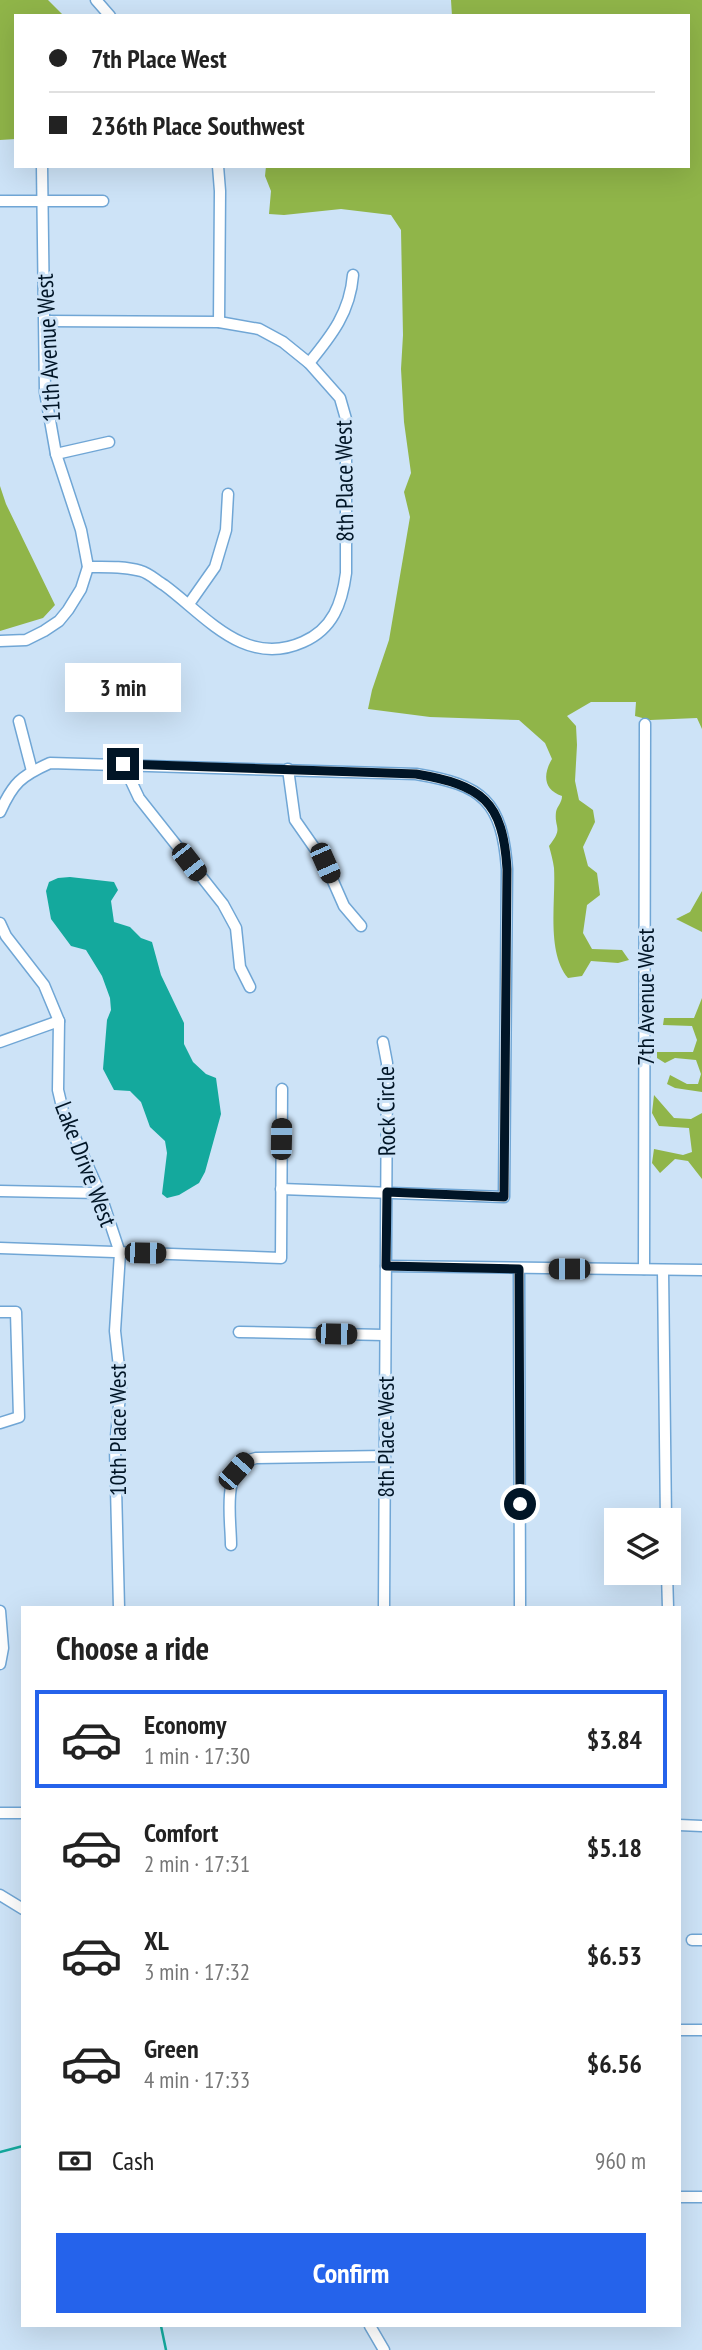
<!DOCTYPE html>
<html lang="en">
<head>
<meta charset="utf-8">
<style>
  body { margin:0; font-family:"PT Sans Narrow",sans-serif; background:#f2f2f2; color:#222; height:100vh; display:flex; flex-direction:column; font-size:26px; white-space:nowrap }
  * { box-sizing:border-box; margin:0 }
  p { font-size:23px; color:#767676 }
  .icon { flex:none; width:38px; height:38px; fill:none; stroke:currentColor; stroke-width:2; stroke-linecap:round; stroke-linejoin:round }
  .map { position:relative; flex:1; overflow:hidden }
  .panel { position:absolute; left:21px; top:1606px; width:660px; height:721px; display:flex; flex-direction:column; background:#fff; border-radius:0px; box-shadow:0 7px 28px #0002 }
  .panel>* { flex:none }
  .guide { position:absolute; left:14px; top:14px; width:676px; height:154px; border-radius:0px; box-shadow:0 7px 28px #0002; display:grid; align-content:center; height:154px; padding:0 35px; background:#fff }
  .fabs { position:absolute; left:604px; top:1508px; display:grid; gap:14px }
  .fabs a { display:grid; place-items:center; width:77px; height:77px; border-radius:0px; background:#fff; box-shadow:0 7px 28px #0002; font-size:35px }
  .end { position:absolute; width:32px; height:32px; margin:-16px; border:9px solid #011526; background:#fff; box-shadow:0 0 0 4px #fff }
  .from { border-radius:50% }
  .bubble { position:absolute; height:49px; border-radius:0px; background:#fff; box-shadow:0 7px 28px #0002; font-size:23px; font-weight:800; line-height:49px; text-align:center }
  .car { position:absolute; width:21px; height:42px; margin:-21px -10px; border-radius:9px; box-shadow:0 0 5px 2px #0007; background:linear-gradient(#222 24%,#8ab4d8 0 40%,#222 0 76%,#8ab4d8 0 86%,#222 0) }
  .guide b { display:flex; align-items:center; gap:24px; height:66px; font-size:26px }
  .guide b+b { border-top:2px solid #e0e0e0 }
  .guide i { width:18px; height:18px; background:#222 }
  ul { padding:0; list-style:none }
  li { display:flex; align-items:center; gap:21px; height:98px; margin:0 14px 10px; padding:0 21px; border:4px solid transparent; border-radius:0px }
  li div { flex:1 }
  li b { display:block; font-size:26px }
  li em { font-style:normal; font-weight:800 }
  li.on { border-color:#2563eb }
  li>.icon { width:63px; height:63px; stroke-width:1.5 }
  h2 { padding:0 35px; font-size:32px; line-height:84px }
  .pay { display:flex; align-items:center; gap:18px; height:77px; padding:0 35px; font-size:26px }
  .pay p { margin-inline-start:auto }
  .button { display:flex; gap:14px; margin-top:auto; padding:14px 35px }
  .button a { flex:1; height:80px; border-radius:0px; background:#2563eb; color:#fff; font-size:28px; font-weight:800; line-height:80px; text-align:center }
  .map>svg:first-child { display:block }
  .forest { fill:#90b549 }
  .water { fill:#14a99d }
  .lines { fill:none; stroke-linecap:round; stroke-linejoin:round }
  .stream { stroke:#14a99d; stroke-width:2.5 }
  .minor-casing { stroke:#70a6d5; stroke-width:13 }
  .minor { stroke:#fff; stroke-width:10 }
  .route { stroke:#011526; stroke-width:9 }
  .labels { text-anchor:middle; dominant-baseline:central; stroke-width:6; stroke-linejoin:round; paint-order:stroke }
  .street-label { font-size:24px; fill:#011526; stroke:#cde3f7 }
</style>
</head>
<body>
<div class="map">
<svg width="702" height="2350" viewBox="0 0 702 2350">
  <rect width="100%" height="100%" fill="#cde3f7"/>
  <g class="forest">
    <path d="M0 0H48L64 16H16V139L0 140Z"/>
    <path d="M451 0H702V729L697 718 650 720 635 716 636 702H591L567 716 576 726 577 745 575 781 579 800 593 810 595 822 583 847 588 866 597 873 600 895 587 905 583 933 592 949 622 950 629 960 618 963 591 961 582 976 568 978C546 952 556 900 554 868 553 861 551 853 549 846 564 827 554 829 556 812 557 806 562 803 562 796 543 790 543 774 552 759L545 743 519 720 430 717 368 709 372 690 389 640 410 517 404 492 411 473 404 422 401 369 403 335 401 230 391 215 341 209 284 215 269 214 271 191 265 176 266 166H688V16H452Z"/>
    <path d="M0 486 6 504 55 605 43 618 0 631Z"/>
    <path d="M702 891V932L676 919 690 912Z"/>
    <path d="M702 998V1092L675 1088 667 1084 670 1075 687 1084H698L701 1074 696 1060 675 1058 665 1063 657 1058V1052H693L697 1040 692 1026 663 1025 664 1018H694Z"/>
    <path d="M654 1095 674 1118 691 1119 702 1113V1179L688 1161 675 1159 660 1173 652 1163 654 1149 683 1155 692 1152 689 1128 659 1126 652 1113Z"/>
  </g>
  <path class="water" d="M70 877 114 882 118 890 111 901 114 922 130 927 141 938 152 942 161 975 184 1023V1044L193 1062 206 1074 216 1078 221 1114 205 1172 199 1183 179 1195 167 1198 162 1194 167 1153 165 1141 150 1127 141 1102 130 1091 114 1090 103 1069 107 1020 111 1010 110 998 102 976 86 950 71 946 51 919 46 891 49 882 58 878Z"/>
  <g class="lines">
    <g class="stream">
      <path d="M0 2152 23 2146"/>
      <path d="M161 2326 166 2350"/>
    </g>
    <g class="minor-casing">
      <g id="minor">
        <path d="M96 0 110 16"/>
        <path d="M218 166 220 191 219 322"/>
        <path d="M0 201H103"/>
        <path d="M45 321 219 322 259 329 283 342 309 363 340 398 346 419V573C342 603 333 629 303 642 245 668 206 616 164 585 157 581 149 573 141 571 124 566 105 567 88 567"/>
        <path d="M309 363C332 335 350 312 353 275"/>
        <path d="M56 454 109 442"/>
        <path d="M189 604 215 567 226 530 228 494"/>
        <path d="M0 641 26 640 44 631 59 621 68 610 81 589 88 567 81 530 56 454 45 392 42 166"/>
        <path d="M19 721 32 771"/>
        <path d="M123 764 139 798 223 904 236 928 240 967 250 987"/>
        <path d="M288 769 295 820 325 863 344 906 361 926"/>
        <path d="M0 812C13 783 21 776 50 763L416 774C483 785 502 801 507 869L504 1197 281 1189"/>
        <path d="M0 923 6 936 44 985 59 1021 58 1090 63 1111 100 1193 120 1253 115 1331 121 1385 115 1447 119 1608"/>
        <path d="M0 1042 59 1021"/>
        <path d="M383 1042 387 1063 384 1608"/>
        <path d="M0 1191 100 1193"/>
        <path d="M0 1248 281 1258 282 1089"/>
        <path d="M386 1266 702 1270"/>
        <path d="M519 1269 520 1608"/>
        <path d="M644 1269 645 724"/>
        <path d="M663 1270 666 1521"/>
        <path d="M0 1312H16L19 1417 0 1423"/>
        <path d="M239 1332 384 1335"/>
        <path d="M231 1545C231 1516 220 1466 256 1458L385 1456"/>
        <path d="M667 1573 668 1608"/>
        <path d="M0 1611 3 1648 0 1664"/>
        <path d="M0 1813H23"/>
        <path d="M679 1825 702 1826"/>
        <path d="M0 1895 23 1909"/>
        <path d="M692 1940H702"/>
        <path d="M679 2030H702"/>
        <path d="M679 2197H702"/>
        <path d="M370 2326 384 2350"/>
      </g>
    </g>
    <use href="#minor" class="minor"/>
  </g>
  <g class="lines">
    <path class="route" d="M123 764 416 774C482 785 503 801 507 869L504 1197 387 1192 386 1266 519 1269 520 1504"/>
  </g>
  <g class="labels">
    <g class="street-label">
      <text transform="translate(48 348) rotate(-93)">11th Avenue West</text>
      <text transform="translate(344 481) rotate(-91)">8th Place West</text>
      <text transform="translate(645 997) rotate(-90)">7th Avenue West</text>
      <text transform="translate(386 1111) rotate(-91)">Rock Circle</text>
      <text transform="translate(86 1164) rotate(69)">Lake Drive West</text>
      <text transform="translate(117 1430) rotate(-90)">10th Place West</text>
      <text transform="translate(385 1437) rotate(-90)">8th Place West</text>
    </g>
  </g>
</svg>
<div class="fabs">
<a><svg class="icon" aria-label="layers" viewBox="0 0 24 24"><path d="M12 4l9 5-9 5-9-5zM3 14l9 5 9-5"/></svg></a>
</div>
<i class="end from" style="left:520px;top:1504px"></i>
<i class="end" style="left:123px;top:764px"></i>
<div class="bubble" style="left:65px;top:663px;width:116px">3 min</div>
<i class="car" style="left:189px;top:862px;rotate:142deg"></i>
<i class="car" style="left:325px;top:863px;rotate:156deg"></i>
<i class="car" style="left:281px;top:1139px;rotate:1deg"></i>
<i class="car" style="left:145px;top:1253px;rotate:91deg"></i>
<i class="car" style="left:569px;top:1269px;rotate:270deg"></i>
<i class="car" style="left:336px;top:1334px;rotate:91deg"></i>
<i class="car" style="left:236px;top:1471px;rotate:41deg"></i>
<div class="guide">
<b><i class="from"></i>7th Place West</b>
<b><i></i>236th Place Southwest</b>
</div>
<section class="panel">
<h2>Choose a ride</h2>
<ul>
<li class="on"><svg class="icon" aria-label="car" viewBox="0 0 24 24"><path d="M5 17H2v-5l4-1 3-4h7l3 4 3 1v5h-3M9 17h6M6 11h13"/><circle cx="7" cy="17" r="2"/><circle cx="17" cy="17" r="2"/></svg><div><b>Economy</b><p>1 min · 17:30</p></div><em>$3.84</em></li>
<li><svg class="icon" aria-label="car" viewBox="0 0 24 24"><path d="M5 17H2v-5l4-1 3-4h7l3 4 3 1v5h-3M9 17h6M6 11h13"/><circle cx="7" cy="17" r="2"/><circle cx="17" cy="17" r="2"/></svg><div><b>Comfort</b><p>2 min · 17:31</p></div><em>$5.18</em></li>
<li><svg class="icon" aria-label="car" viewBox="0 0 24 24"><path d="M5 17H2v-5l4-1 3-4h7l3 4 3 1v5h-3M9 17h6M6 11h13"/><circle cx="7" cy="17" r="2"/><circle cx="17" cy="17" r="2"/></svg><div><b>XL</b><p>3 min · 17:32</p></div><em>$6.53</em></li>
<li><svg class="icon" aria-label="car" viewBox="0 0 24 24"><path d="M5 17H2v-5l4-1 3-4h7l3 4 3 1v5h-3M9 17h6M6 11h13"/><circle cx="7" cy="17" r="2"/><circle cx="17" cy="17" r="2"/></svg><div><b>Green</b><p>4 min · 17:33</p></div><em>$6.56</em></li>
</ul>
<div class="pay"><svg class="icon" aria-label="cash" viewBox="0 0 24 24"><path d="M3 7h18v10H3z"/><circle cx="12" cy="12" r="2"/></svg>Cash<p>960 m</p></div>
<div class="button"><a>Confirm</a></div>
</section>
</div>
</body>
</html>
